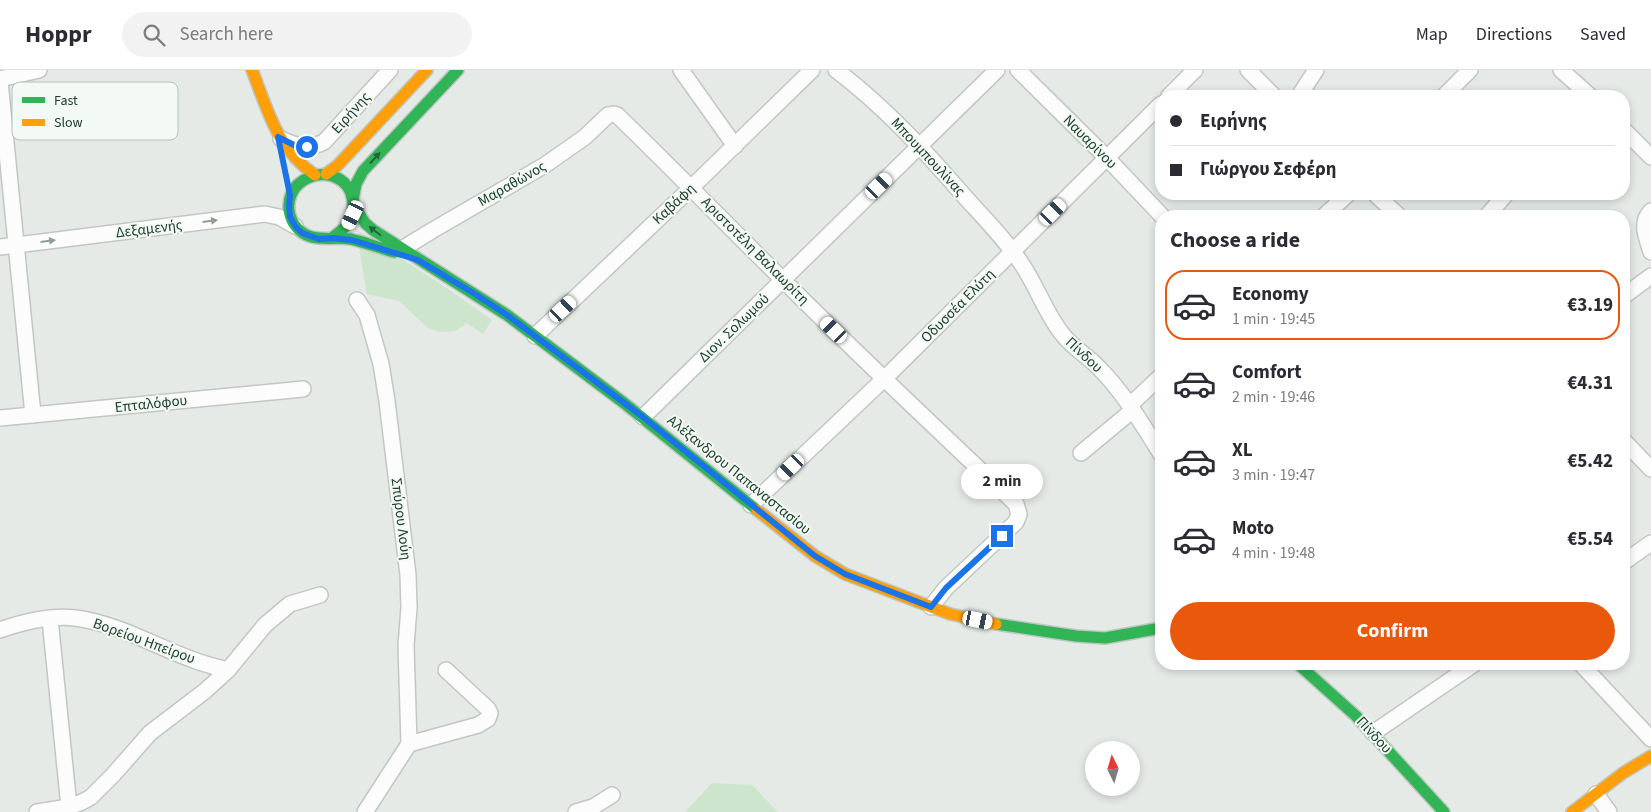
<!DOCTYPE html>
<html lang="en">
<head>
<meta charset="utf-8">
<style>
  body { margin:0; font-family:"Source Sans 3",sans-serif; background:#f2f2f3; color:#2b2b33; height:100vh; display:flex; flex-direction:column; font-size:19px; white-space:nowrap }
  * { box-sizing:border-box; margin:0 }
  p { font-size:16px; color:#7c7c81 }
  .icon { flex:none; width:28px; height:28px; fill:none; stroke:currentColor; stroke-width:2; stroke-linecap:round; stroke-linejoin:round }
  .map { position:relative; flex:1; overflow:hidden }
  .side { position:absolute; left:1155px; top:140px; width:475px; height:460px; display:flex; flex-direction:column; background:#fff; border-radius:20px; box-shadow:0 2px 8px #0003 }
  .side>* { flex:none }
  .banner { position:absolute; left:1155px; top:20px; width:475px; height:110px; border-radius:20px; box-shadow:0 2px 8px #0003; display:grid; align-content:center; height:110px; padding:0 15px; background:#fff }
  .needle { width:32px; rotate:355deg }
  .tools { position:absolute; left:1085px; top:671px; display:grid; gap:10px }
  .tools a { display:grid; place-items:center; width:55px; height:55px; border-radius:50%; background:#fff; box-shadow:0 2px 8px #0003; font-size:25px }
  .end { position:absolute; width:22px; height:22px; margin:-11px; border:6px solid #1a73e8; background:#fff; box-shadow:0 0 0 2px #fff }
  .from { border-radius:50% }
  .bubble { position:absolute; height:35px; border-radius:18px; background:#fff; box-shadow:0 2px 8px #0003; font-size:16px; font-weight:700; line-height:35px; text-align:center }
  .car { position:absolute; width:15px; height:30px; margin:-15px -8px; border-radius:6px; box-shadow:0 0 4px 1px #0007; background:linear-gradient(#fff 24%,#345 0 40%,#fff 0 76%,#345 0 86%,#fff 0) }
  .banner b { display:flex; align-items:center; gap:18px; height:48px; font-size:19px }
  .banner b+b { border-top:1px solid #e1e1e2 }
  .banner i { width:12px; height:12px; background:#2b2b33 }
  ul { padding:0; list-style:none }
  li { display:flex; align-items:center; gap:15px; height:70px; margin:0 10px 8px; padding:0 5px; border:2px solid transparent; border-radius:20px }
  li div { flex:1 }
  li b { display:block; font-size:19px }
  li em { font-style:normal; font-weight:700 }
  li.current { border-color:#ea580c }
  li>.icon { width:45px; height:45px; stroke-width:1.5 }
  h2 { padding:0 15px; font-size:22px; line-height:60px }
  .action { display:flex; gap:10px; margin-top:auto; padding:10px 15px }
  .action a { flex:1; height:58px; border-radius:30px; background:#ea580c; color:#fff; font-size:20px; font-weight:700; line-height:58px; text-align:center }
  header { display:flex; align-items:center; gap:30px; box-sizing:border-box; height:70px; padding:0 25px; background:#fff; border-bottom:1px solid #e1e1e2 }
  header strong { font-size:24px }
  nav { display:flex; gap:28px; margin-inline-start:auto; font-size:18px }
  .search { width:350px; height:45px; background:#f2f2f3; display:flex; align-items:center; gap:12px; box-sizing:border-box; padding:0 18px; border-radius:28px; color:#7c7c81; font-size:19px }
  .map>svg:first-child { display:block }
  .green { fill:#cde4cd }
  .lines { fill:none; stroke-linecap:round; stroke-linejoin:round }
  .street-casing { stroke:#c2c7c3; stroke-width:18 }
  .fast-casing { stroke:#bec6c1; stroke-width:14 }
  .slow-casing { stroke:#bec6c1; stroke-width:14 }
  .street { stroke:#fbfcfb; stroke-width:15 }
  .fast { stroke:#30b455; stroke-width:11 }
  .slow { stroke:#ff9f0a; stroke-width:11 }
  .oneway { fill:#25633a }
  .oneway2 { fill:#8e9e94 }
  .route { stroke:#1a73e8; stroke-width:6 }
  .labels { text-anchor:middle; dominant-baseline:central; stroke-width:4; stroke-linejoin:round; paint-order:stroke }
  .street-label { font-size:15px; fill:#20402e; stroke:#f3f9f4 }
  .key { fill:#f3f9f4; stroke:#b4c2b9; stroke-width:1 }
  .key-label { font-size:14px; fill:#20402e }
</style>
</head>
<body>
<header>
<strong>Hoppr</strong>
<div class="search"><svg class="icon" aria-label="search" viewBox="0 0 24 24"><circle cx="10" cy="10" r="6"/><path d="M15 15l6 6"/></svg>Search here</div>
<nav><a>Map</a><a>Directions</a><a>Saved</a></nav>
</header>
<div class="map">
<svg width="1651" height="742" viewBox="0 0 1651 742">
  <rect width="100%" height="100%" fill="#e5eae6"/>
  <g class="green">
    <path d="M359 161 451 221 492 250 483 264 467 253 455 261 440 262 428 258 399 231 367 224 360 184Z"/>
    <path d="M712 713 752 715 778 742H685Z"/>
  </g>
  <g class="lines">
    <g class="street-casing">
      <g id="street">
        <path d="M681 0 735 76"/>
        <path d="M836 0C885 37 925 81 965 127 985 149 1007 171 1023 196 1037 217 1047 246 1063 265 1073 278 1088 286 1099 298 1124 323 1142 354 1161 384"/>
        <path d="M1018 0 1107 88 1162 146"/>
        <path d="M1248 0 1274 26"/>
        <path d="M1561 0 1590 26"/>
        <path d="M0 9 39 0"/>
        <path d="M0 12 33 345"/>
        <path d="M1169 26 1195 0"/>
        <path d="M1299 26 1316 0"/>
        <path d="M1444 26 1470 0"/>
        <path d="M1624 60 1651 87"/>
        <path d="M281 69C296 76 309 80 324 72L390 0"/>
        <path d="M1375 124 1399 146"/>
        <path d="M1651 141C1639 153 1647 168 1651 182"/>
        <path d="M1324 146 1348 124"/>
        <path d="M1487 146 1506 124"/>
        <path d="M0 177 265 144 279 147 295 156"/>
        <path d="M402 179 433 160 545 95 585 67 608 45 613 44 617 45C674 100 728 156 784 211 860 287 938 360 1016 434L1019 444 1016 452 946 518 931 537"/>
        <path d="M1624 226 1651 206"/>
        <path d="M357 230 367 245 381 294 387 331 408 505 409 538 406 575 409 674"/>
        <path d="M535 266 692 117 812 0"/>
        <path d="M1130 335 1161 306"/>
        <path d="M643 347 997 0"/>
        <path d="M0 348 303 319"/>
        <path d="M1624 371 1651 399"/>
        <path d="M1081 383 1133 340"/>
        <path d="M751 435 884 309 1161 34"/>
        <path d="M1624 492 1651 473"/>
        <path d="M50 549 69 737"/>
        <path d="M0 560C23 552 51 545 75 548 116 553 153 575 191 589 203 594 216 597 228 600"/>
        <path d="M1581 594 1651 669"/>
        <path d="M1373 663 1474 594"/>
        <path d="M1596 724 1609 742"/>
        <path d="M37 742 69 737 82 732 91 727 113 705 150 663 205 621 228 600 265 555 290 534 320 525"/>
        <path d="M365 742 409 674 478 655 488 649 490 643 488 639 446 600"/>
        <path d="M576 742 593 737 612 725"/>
      </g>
    </g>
    <g class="fast-casing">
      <g id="fast">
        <path d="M353 130 356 114 363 101 458 0"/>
        <path d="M354 135 365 153 373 160 507 245 624 333 757 440"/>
        <path d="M332 168C336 165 340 162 344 158 358 143 356 115 335 107 319 100 297 109 291 125 287 135 289 146 294 154 308 175 330 166 350 169 365 172 379 178 394 182"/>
        <path d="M996 554 1076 566 1105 568 1161 558"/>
        <path d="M1298 594 1356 646 1444 742"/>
      </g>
    </g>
    <g class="slow-casing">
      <g id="slow">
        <path d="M252 0C268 41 277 79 315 105"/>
        <path d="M326 104 337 96 427 0"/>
        <path d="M757 440 815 486 845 504 950 544 996 554"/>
        <path d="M1572 742 1623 703 1651 686"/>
      </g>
    </g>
    <use href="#street" class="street"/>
    <use href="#fast" class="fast"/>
    <use href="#slow" class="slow"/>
  </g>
  <defs><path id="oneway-solid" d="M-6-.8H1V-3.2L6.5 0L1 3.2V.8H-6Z" transform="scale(1.25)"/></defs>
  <g class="oneway">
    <use href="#oneway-solid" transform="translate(375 88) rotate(-47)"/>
    <use href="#oneway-solid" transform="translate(375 161) rotate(-143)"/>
  </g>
  <g class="oneway2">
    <use href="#oneway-solid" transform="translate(210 151) rotate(-7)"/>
    <use href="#oneway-solid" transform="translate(48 171) rotate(-7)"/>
  </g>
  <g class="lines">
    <path class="route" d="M307 77 294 75 278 67 290 125 289 136 290 147 295 156 302 163 319 169 332 168 352 170 418 190 475 224 507 245 643 347 815 486 845 504 931 537 946 518 1002 466"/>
  </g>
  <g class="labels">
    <g class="street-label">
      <text transform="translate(351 43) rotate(-48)">Ειρήνης</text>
      <text transform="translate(1090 72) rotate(45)">Ναυαρίνου</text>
      <text transform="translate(928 87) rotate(47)">Μπουμπουλίνας</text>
      <text transform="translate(512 114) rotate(-30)">Μαραθώνος</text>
      <text transform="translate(674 134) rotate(-43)">Καβάφη</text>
      <text transform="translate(149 159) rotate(-7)">Δεξαμενής</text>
      <text transform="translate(755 181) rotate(45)">Αριστοτέλη Βαλαωρίτη</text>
      <text transform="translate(958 236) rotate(-45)">Οδυσσέα Ελύτη</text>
      <text transform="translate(734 258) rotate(-44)">Διον. Σολωμού</text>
      <text transform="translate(1084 285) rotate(43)">Πίνδου</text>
      <text transform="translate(151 334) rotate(-6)">Επταλόφου</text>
      <text transform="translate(739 405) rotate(39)">Αλέξανδρου Παπαναστασίου</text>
      <text transform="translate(401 449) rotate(83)">Σπύρου Λούη</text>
      <text transform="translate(144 571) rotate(20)">Βορείου Ηπείρου</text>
      <text transform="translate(1374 665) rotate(47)">Πίνδου</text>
    </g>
  </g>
  <rect x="12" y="12" width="166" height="58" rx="8" class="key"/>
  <rect x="22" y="27" width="23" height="6" fill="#30b455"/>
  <rect x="22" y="49" width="23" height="7" fill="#ff9f0a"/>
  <g class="key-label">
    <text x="54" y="35">Fast</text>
    <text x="54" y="57">Slow</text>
  </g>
</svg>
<div class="tools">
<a><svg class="needle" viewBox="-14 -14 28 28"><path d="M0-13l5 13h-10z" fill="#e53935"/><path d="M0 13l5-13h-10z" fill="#7c7c81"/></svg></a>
</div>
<i class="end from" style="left:307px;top:77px"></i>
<i class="end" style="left:1002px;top:466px"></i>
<div class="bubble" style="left:961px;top:394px;width:82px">2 min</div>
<i class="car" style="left:879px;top:116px;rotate:46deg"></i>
<i class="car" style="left:1053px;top:142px;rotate:45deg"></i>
<i class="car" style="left:353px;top:145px;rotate:205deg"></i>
<i class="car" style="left:563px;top:239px;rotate:47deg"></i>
<i class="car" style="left:834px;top:260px;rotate:314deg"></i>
<i class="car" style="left:791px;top:397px;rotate:226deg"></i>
<i class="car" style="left:978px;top:550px;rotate:102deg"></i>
<div class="banner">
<b><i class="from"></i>Ειρήνης</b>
<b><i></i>Γιώργου Σεφέρη</b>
</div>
<section class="side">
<h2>Choose a ride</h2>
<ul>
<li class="current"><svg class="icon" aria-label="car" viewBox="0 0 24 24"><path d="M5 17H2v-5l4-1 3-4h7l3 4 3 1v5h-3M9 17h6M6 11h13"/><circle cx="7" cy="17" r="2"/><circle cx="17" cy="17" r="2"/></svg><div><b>Economy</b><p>1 min · 19:45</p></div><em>€3.19</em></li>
<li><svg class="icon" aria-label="car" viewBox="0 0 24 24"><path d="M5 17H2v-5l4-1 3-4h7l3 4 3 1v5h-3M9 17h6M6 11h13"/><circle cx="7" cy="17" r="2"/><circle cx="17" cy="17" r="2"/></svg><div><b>Comfort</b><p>2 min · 19:46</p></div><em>€4.31</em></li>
<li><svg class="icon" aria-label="car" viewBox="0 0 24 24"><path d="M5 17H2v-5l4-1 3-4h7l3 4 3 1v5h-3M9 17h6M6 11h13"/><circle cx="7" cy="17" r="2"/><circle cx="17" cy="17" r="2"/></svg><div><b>XL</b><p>3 min · 19:47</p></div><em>€5.42</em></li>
<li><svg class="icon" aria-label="car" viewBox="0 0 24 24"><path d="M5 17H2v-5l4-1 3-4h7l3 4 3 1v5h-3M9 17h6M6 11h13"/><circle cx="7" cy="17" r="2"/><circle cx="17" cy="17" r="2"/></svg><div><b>Moto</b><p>4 min · 19:48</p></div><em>€5.54</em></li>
</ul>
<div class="action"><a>Confirm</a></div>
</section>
</div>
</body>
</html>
